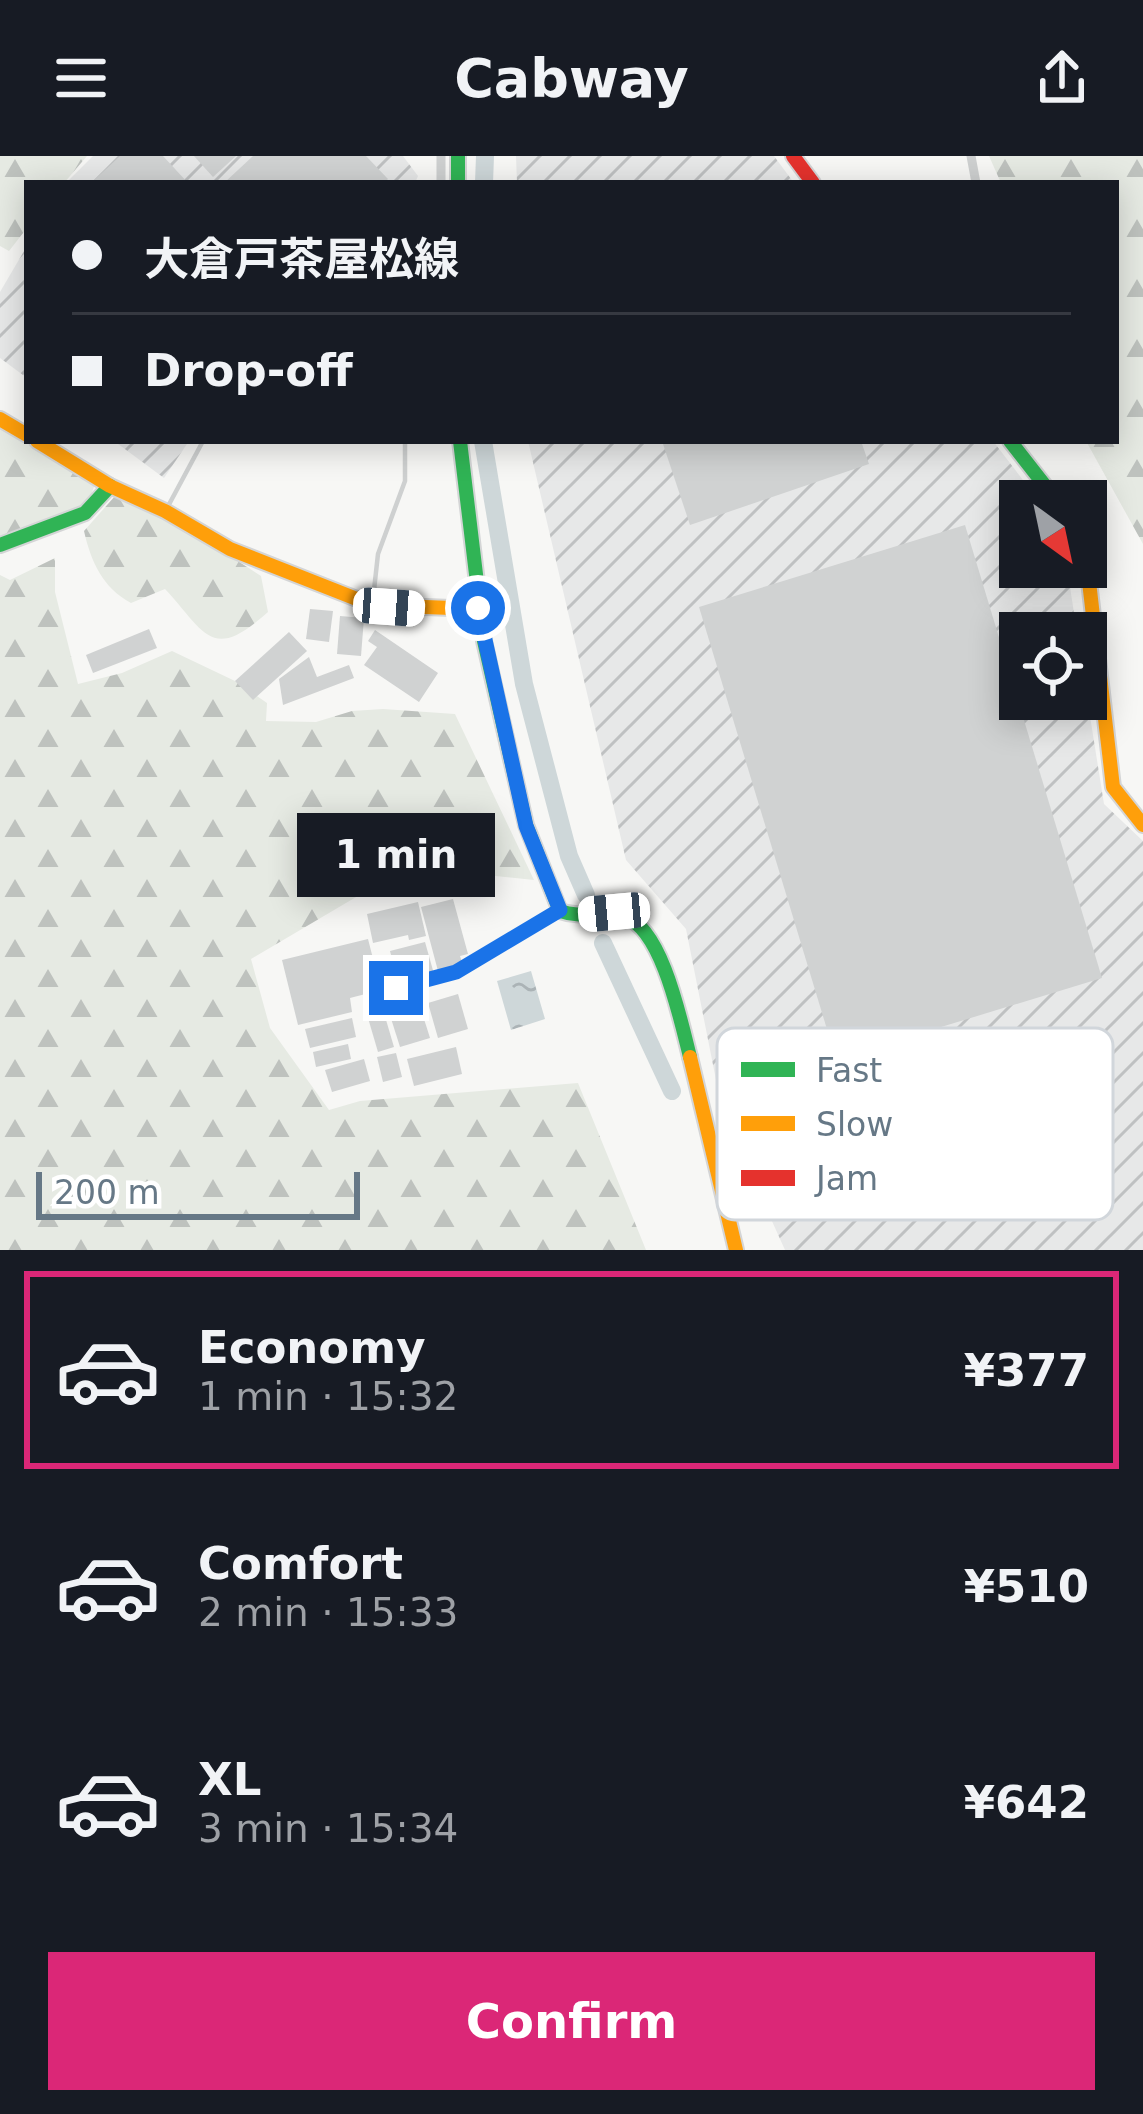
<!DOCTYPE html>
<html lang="en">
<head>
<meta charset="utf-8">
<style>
  body { margin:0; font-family:"DejaVu Sans","Noto Sans JP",sans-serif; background:#242831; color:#f1f3f6; height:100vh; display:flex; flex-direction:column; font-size:45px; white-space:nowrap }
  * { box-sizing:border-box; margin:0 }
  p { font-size:39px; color:#9ea1a6 }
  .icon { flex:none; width:66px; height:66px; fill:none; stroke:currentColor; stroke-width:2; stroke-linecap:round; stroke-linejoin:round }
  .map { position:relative; height:1094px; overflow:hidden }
  .sheet { display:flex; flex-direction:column; background:#171b24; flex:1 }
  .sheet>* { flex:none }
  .hud { position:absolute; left:24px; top:24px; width:1095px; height:264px; border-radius:0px; box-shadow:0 6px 30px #0003; display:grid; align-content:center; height:264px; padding:0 48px; background:#171b24 }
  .needle { width:78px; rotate:147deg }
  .fabs { position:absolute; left:999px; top:324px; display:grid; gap:24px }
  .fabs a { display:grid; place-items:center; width:108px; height:108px; border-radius:0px; background:#171b24; box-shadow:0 6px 30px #0003; font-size:60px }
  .scale { position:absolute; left:36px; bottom:30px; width:324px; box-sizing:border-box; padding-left:12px; border:6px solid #667886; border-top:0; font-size:33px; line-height:42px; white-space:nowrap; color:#667886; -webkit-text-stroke:9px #fff; paint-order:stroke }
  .end { position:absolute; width:54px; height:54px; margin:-27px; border:15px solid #1a73e8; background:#fff; box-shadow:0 0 0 6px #fff }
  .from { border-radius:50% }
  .bubble { position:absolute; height:84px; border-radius:0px; background:#171b24; box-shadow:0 6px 30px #0003; font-size:39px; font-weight:700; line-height:84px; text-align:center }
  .car { position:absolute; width:36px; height:72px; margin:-36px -18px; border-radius:15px; box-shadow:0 0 9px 3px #0007; background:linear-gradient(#fff 24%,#345 0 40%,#fff 0 76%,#345 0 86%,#fff 0) }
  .hud b { display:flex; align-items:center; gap:42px; height:114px; font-size:45px }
  .hud b+b { border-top:3px solid #363941 }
  .hud i { width:30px; height:30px; background:#f1f3f6 }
  ul { padding:21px 0 0; list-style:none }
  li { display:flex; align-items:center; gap:36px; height:198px; margin:0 24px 18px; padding:0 24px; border:6px solid transparent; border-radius:0px }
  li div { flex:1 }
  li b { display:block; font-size:45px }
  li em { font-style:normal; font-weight:700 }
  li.selected { border-color:#db2777 }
  li>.icon { width:108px; height:108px; stroke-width:1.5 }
  .cta { display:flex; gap:24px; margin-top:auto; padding:24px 48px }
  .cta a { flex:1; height:138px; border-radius:0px; background:#db2777; color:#fff; font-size:48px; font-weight:700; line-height:138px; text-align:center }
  header { display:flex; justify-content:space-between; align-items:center; height:156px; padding:0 48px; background:#171b24; font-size:54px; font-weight:700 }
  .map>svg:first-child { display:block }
  .industrial { fill:url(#industrial-furrows) }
  .forest { fill:url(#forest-firs) }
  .water { fill:url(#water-ripples) }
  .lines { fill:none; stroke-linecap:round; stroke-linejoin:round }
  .river { stroke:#ced7d9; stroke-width:18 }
  .building { fill:#d0d2d2 }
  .fast-casing { stroke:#d4d5d6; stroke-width:18 }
  .slow-casing { stroke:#d4d5d6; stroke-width:18 }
  .jam-casing { stroke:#d4d5d6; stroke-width:18 }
  .lane { stroke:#ced0d0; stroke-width:4.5 }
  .street { stroke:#ced0d0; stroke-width:9 }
  .fast { stroke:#30b455; stroke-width:14 }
  .slow { stroke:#ff9f0a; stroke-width:14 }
  .jam { stroke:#e5322d; stroke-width:14 }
  .route { stroke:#1a73e8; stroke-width:15 }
  .key { fill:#fff; stroke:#d1d6db; stroke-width:3 }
  .key-label { font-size:33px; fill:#667886 }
</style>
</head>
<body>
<header><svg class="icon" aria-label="menu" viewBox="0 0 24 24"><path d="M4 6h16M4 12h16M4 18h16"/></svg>Cabway<svg class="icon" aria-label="share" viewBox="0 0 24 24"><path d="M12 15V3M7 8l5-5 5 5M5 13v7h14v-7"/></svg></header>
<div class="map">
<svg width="1143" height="1094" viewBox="0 0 1143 1094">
  <defs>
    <pattern id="industrial-furrows" width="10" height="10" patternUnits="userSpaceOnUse" patternTransform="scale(3)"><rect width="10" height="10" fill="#e7e8e8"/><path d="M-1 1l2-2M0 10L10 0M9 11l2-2" fill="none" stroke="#bfc1c2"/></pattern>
    <pattern id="forest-firs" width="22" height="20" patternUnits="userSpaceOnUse" patternTransform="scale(3)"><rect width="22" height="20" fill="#e6eae3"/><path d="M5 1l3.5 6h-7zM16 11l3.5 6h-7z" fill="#bec2be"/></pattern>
    <pattern id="water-ripples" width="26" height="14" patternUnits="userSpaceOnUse" patternTransform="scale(3)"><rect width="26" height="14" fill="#ced7d9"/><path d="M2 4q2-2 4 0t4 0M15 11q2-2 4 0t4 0" fill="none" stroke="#abb3b6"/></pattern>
  </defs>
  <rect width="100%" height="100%" fill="#f7f7f5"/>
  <g class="industrial">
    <path d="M93 0H403L418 20 415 27H66Z"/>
    <path d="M516 0H774L794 27H517Z"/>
    <path d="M27 90V222L0 202V136Z"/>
    <path d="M114 285H189L164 322Z"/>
    <path d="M528 285H993L1039 345H1020V411H1067L1077 477H1020V543H1086V535L1104 648 1143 685V1094H785L722 954 686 773 626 704Z"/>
  </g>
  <g class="forest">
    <path d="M0 0H87L64 27H27V72L9 95 0 90Z"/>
    <path d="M989 0H1143V388L1086 285H1116V27H1001Z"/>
    <path d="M0 263 27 285H37L97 322 85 357 0 388Z"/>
    <path d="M123 331 261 420 268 456C211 507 206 477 165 433L131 447C103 432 91 406 84 375Z"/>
    <path d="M55 402V436L78 528 122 517 172 495 235 525 267 547 266 565 316 566 352 555 383 553 455 558 534 724 407 711 251 803 270 872 329 954 360 945 578 927 646 1094H0V419L10 424Z"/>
  </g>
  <path class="water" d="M531 815 545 863 511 874 497 825Z"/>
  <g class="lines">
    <g class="river">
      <path d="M484 27 485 0"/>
      <path d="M483 285 524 528 569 700 586 739"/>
      <path d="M603 787 672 935"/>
    </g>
  </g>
  <g class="building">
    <path d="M120 0H163L188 27H91Z"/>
    <path d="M194 0H236L213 21Z"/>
    <path d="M253 0H366L388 23 384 27H224Z"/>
    <path d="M662 285H861L869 308 690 369Z"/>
    <path d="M965 369 1102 822 836 903 699 451Z"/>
    <path d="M310 453 333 455 329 486 306 483Z"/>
    <path d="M340 460 364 462 361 500 337 498Z"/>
    <path d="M149 473 157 492 93 517 86 499Z"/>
    <path d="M375 474 438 517 419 546 364 509 377 491 368 485Z"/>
    <path d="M289 476 307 495 253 544 235 525Z"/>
    <path d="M309 501 317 521 349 509 354 522 283 549 279 523Z"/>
    <path d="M453 743 468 798 460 800 463 809 438 815 421 751Z"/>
    <path d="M418 746 426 780 409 784 408 779 373 787 367 758Z"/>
    <path d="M368 783 381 834 350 842 352 856 298 869 282 804Z"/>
    <path d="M425 786 434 818 398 828 390 795Z"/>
    <path d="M458 838 468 873 438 882 428 847Z"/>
    <path d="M419 847 430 882 400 891 389 856Z"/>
    <path d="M384 857 394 891 378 896 368 862Z"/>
    <path d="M352 862 356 881 310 892 305 873Z"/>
    <path d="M348 888 351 903 316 911 313 896Z"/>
    <path d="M456 891 462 918 414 930 407 903Z"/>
    <path d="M396 897 402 921 383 926 377 901Z"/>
    <path d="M364 903 370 925 332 936 325 914Z"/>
  </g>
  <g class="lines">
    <g class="fast-casing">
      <g id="fast">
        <path d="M458 0V27"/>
        <path d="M460 285 484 485 526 669 560 755C582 763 603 754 625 761 662 772 681 866 690 901"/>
        <path d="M1010 285 1057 345"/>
        <path d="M0 389 85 357 110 330"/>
      </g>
    </g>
    <g class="slow-casing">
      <g id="slow">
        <path d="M0 263 27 279"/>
        <path d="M37 285 110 330 165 355 230 393 372 449 478 453"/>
        <path d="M1086 400 1113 631 1143 669"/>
        <path d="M690 901 736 1094"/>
      </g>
    </g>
    <g class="jam-casing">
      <path id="jam" d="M793 0 813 27"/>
    </g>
    <g class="lane">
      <path d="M166 354 203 285"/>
      <path d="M373 443 378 398 405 325V285"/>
      <path d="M396 832 456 816 555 757"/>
    </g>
    <g class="street">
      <path d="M441 0V27"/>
      <path d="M971 0 976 27"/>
    </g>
    <use href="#fast" class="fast"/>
    <use href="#slow" class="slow"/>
    <use href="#jam" class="jam"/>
  </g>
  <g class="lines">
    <path class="route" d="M396 832 456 816 560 754 526 670 478 452"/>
  </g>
  <rect x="717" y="872" width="396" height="192" rx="18" class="key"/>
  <rect x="741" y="906" width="54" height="15" fill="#30b455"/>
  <rect x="741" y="960" width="54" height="15" fill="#ff9f0a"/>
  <rect x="741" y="1014" width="54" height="16" fill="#e5322d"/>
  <g class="key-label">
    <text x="816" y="926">Fast</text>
    <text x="816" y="980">Slow</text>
    <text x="816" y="1034">Jam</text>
  </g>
</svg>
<div class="fabs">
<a><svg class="needle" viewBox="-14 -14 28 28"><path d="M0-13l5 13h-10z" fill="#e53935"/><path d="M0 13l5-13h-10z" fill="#9ea1a6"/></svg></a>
<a><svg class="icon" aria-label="locate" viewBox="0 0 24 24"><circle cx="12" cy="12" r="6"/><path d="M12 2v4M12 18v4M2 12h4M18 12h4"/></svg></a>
</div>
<div class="scale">200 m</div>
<i class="end from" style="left:478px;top:452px"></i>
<i class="end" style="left:396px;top:832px"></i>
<div class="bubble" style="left:297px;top:657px;width:198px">1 min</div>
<i class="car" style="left:389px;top:451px;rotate:94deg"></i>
<i class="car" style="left:614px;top:756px;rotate:265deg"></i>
<div class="hud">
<b><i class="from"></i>大倉戸茶屋松線</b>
<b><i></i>Drop-off</b>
</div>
</div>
<section class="sheet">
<ul>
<li class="selected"><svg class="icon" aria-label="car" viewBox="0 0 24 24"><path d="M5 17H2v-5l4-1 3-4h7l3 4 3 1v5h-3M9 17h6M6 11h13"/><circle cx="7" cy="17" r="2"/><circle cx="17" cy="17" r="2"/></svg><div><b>Economy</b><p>1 min · 15:32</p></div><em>¥377</em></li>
<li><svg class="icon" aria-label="car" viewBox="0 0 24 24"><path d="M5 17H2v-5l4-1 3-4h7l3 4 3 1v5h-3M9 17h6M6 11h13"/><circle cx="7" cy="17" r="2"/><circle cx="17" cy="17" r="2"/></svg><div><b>Comfort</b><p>2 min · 15:33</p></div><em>¥510</em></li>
<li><svg class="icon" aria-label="car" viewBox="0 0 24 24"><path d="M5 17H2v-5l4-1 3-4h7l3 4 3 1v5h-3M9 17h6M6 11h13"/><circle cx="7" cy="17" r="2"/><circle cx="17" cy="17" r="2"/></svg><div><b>XL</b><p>3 min · 15:34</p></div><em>¥642</em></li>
</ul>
<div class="cta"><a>Confirm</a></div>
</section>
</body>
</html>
